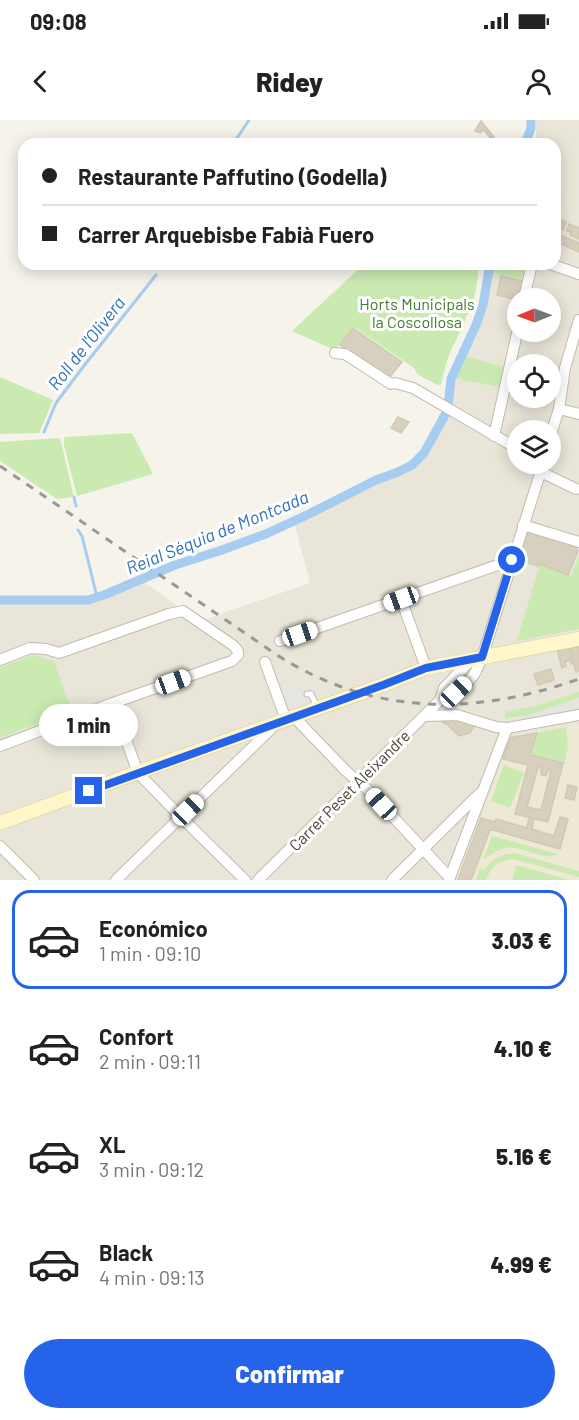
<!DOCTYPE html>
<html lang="es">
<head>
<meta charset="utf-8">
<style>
  body { margin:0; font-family:Barlow,sans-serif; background:#f2f2f2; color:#222; height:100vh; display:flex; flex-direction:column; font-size:22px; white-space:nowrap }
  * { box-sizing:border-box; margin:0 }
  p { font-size:20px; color:#767676 }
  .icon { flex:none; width:33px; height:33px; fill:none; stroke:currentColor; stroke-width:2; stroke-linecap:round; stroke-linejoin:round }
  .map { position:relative; height:760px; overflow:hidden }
  .sheet { display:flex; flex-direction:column; background:#fff; flex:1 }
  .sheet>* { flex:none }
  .hud { position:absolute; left:18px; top:18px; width:543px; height:132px; border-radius:18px; box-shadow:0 3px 15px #0003; display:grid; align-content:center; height:132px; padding:0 24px; background:#fff }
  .needle { width:39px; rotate:269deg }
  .tools { position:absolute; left:507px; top:168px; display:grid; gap:12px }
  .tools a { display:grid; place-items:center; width:54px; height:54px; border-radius:50%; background:#fff; box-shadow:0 3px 15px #0003; font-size:30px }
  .end { position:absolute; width:27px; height:27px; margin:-14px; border:8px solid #2563eb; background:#fff; box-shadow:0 0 0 3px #fff }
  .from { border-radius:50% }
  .bubble { position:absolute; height:42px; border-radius:21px; background:#fff; box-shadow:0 3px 15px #0003; font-size:20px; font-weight:800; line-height:42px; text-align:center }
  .car { position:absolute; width:18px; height:36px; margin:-18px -9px; border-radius:8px; box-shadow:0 0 4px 2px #0007; background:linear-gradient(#fff 24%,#345 0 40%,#fff 0 76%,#345 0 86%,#fff 0) }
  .hud b { display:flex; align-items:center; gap:21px; height:57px; font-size:22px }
  .hud b+b { border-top:2px solid #e0e0e0 }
  .hud i { width:15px; height:15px; background:#222 }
  ul { padding:10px 0 0; list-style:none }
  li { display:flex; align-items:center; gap:18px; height:99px; margin:0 12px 9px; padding:0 12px; border:3px solid transparent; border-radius:18px }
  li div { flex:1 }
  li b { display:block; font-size:22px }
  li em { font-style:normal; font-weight:800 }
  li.on { border-color:#2563eb }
  li>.icon { width:54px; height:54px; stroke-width:1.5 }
  .primary-button { display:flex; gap:12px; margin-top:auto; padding:12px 24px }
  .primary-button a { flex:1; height:69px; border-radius:36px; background:#2563eb; color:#fff; font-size:24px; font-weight:800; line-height:69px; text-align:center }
  .status { display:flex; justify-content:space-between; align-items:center; height:42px; padding:0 30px; background:#fff; direction:ltr }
  .status svg { height:16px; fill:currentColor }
  header { display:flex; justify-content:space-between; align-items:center; height:78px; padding:0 24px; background:#fff; font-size:27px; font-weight:800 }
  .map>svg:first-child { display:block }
  .residential { fill:#e9e5d8; fill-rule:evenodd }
  .education { fill:#eee9d4 }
  .green { fill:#cbeab2 }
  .parking { fill:#e7e5e1 }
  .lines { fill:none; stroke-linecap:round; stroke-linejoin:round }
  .stream { stroke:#a6ccf2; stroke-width:3 }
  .canal { stroke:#a6ccf2; stroke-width:9 }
  .building { fill:#d7d0bf; stroke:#d2c9b2; stroke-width:1.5; fill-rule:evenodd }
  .lane-casing { stroke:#c1bcac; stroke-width:7 }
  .street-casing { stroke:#c1bcac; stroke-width:12 }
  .secondary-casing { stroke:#d5cb99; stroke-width:15 }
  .lane { stroke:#fff; stroke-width:5 }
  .street { stroke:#fff; stroke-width:10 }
  .secondary { stroke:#fff7ca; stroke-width:14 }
  .rail { stroke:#989898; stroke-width:3; stroke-dasharray:8 8; stroke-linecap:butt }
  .route { stroke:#2563eb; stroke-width:8 }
  .labels { text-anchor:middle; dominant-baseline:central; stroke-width:6; stroke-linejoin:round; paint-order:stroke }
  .park-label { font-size:16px; fill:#417d29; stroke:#fff }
  .street-label { font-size:16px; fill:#494438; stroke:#fff }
  .water-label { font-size:18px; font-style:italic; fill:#2e70b8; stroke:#fff }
</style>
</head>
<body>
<div class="status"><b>09:08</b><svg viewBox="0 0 49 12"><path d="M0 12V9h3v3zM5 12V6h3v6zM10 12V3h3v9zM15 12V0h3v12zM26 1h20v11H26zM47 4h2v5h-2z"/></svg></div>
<header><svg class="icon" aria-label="back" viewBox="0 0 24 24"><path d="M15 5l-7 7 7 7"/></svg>Ridey<svg class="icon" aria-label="person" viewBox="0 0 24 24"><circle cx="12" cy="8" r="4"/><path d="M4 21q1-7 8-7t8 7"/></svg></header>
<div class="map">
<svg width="579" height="760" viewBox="0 0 579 760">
  <rect width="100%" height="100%" fill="#f5f3ea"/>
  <path class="residential" d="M536 0H579V760H0V483H83L101 480 144 462 200 502 223 493 310 463 295 405 342 380 412 349 423 340 449 296 454 258 484 195 494 144H555V24H536ZM518 178H550V212H518ZM518 244H550V278H518ZM518 310H550V344H518Z"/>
  <path class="education" d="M579 604V760H458L510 618Z"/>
  <g class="green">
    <path d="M364 144H478C480 179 461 206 448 238 445 246 443 256 441 265H438L418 255 414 248 354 207 340 225 332 229 292 211Z"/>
    <path d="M494 144H525L521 159 492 153Z"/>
    <path d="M464 236 505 247 500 267 454 258Z"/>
    <path d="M0 257 53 280 39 313 0 314Z"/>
    <path d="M132 313 153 354 77 376 64 325V319L65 317Z"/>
    <path d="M60 318 73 373V377L57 379 0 341V322Z"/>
    <path d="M579 437V509L517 521 540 444 571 456Z"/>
    <path d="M33 535 54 541 71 590 0 618V547Z"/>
    <path d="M579 572V578L526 596 505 598V592L535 586Z"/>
    <path d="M566 607 568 626 565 644 530 635 537 613Z"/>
    <path d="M504 645 524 653 510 688 491 681Z"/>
    <path d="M492 716 558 734C543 742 523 725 505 728 497 730 490 735 483 740Z"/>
    <path d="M515 733 579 751V757L513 739C499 740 491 747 486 760H476L480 748 484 750C492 739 501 734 515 733Z"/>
    <path d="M516 745 570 760H512Z"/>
  </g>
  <g class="parking">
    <path d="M305 564 313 568 317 580 288 591 281 572Z"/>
    <path d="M579 578V584L526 602 505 604V598L526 596Z"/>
  </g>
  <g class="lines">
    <g class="stream">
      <path d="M233 24 249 0"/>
      <path d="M160 148 162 144"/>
      <path d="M44 312 56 283 83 247 156 155"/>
      <path d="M74 377 76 386"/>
      <path d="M78 410 82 416 97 477"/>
    </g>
    <g class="canal">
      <path d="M525 24 531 8V0"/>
      <path d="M448 286 451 259 476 205 483 185 490 144"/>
      <path d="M0 480H88L104 475 175 445 222 430 268 413 309 394 376 360 398 352 412 345 424 333 446 293"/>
    </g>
  </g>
  <g class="building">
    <path d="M481 1 494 17 491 19 484 10 480 13 475 11Z"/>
    <path d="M555 77 561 79 556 98 566 102 563 110 555 107Z"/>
    <path d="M569 104 579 108V119L570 115 571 112 567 111Z"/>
    <path d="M560 115 579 123V132L557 122Z"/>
    <path d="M501 156 523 161 519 178H518V180L497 175Z"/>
    <path d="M353 208 402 242 389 258 340 225Z"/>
    <path d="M398 297 409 302 401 313 391 308Z"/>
    <path d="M527 407 579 422 576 430 578 431 568 455 540 444 539 446 517 440Z"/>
    <path d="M579 526V551L576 552 570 528Z"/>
    <path d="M570 528 574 543 571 544 570 540 565 542 566 546 562 548 557 530Z"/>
    <path d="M551 549 554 560 538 565 534 554Z"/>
    <path d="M458 598 474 606 470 613 459 616 446 603 445 604 438 599Z"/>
    <path d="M537 613 530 635 563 643 548 702 515 694 528 645 503 639 510 618ZM538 647 541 648V655L546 656 548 650H551L541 690 527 687Z"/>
    <path d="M568 665 577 667 574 680 565 678Z"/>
    <path d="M529 697 534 699 532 709 554 716 560 697 568 699 560 729 493 710H490L471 760H458L481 698 495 702 496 699 527 708Z"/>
  </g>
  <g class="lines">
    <g class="lane-casing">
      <path id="lane" d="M307 574H311L317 587"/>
    </g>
    <g class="street-casing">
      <g id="street">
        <path d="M550 144 579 154"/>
        <path d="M524 178 532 144"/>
        <path d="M335 233 345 234 391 264 395 263 413 268 518 329"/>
        <path d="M559 289 579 294"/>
        <path d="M494 316 518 209"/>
        <path d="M550 317 559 289 565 248 579 200"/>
        <path d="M541 352 576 369"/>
        <path d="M523 405 579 422"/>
        <path d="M401 479 426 548"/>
        <path d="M280 521 512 440"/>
        <path d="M0 540 30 528 46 529 59 533 169 494 183 491 234 526 238 531V535L232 541 113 583 0 626"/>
        <path d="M265 542 286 600"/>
        <path d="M440 580C452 577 465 566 473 556 477 551 479 543 482 538L543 344"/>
        <path d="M113 583 138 653 181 697 245 760"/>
        <path d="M425 596 457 595 496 607 507 608 579 595"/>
        <path d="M294 597 346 651 367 669 450 758"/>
        <path d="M0 726 34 760"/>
        <path d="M116 760 275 605"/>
        <path d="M258 760 432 588 440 580 444 568 471 540"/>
        <path d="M392 760 479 674"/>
        <path d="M449 760 507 608"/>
      </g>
    </g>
    <g class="secondary-casing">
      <path id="secondary" d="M0 703 133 654 383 565 426 548 579 519"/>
    </g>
    <use href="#lane" class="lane"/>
    <use href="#street" class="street"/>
    <use href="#secondary" class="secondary"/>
    <path class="rail" d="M0 346 277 535C373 596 474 596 579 559"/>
  </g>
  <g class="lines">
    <path class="route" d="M89 671 383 565 426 548 482 537 512 440"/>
  </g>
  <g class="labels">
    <g class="park-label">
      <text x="417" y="183">Horts Municipals<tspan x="417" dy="18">la Coscollosa</tspan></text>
    </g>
    <g class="street-label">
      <text transform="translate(349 670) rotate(-45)">Carrer Peset Aleixandre</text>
    </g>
    <g class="water-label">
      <text transform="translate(86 223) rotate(-52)">Roll de l'Olivera</text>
      <text transform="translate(217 412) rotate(-22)">Reial Séquia de Montcada</text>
    </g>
  </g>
</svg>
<div class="tools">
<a><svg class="needle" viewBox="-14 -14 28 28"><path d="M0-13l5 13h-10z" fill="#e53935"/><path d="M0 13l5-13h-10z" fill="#767676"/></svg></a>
<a><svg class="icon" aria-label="locate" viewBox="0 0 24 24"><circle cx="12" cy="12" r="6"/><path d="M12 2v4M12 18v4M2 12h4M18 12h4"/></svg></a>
<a><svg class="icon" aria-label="layers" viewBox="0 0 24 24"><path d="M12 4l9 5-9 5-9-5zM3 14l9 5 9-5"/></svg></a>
</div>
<i class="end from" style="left:512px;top:440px"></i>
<i class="end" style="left:89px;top:671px"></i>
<div class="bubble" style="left:39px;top:584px;width:99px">1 min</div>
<i class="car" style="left:401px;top:479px;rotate:250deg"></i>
<i class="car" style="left:300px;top:514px;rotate:71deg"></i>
<i class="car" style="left:173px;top:562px;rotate:70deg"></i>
<i class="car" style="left:456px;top:572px;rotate:46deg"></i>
<i class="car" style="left:381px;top:684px;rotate:317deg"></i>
<i class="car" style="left:188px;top:690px;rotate:46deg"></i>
<div class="hud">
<b><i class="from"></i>Restaurante Paffutino (Godella)</b>
<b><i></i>Carrer Arquebisbe Fabià Fuero</b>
</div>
</div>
<section class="sheet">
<ul>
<li class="on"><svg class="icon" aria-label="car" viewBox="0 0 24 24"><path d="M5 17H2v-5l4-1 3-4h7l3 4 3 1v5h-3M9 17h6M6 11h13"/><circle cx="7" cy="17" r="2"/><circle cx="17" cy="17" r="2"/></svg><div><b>Económico</b><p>1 min · 09:10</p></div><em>3.03 €</em></li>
<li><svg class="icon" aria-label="car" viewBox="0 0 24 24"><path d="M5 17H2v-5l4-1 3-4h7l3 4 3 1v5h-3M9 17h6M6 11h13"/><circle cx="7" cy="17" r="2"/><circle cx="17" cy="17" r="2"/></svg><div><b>Confort</b><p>2 min · 09:11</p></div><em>4.10 €</em></li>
<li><svg class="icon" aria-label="car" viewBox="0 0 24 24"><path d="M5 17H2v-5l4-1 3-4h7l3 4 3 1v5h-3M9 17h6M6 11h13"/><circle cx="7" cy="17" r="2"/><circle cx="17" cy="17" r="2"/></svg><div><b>XL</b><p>3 min · 09:12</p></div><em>5.16 €</em></li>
<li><svg class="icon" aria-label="car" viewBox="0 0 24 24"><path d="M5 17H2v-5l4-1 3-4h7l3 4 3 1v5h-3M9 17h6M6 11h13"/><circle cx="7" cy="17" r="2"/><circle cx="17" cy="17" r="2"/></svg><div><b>Black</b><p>4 min · 09:13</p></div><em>4.99 €</em></li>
</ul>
<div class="primary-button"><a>Confirmar</a></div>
</section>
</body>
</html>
